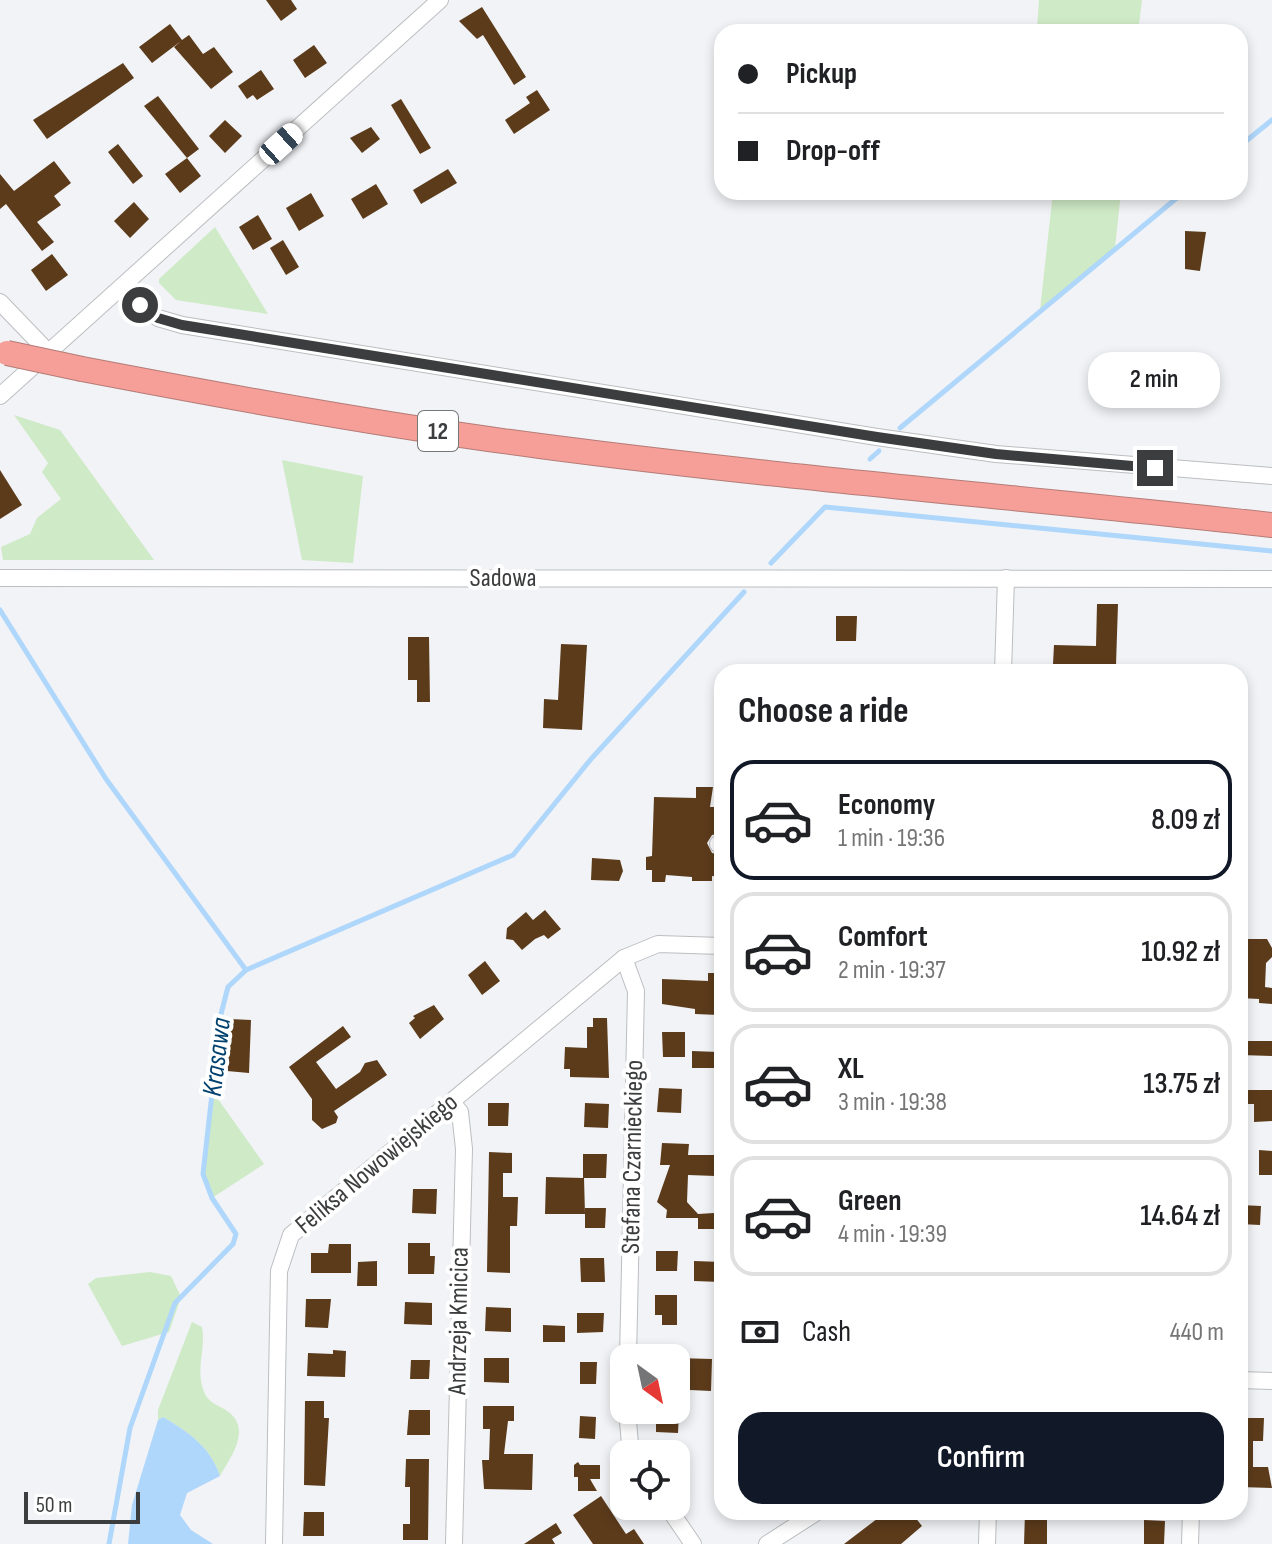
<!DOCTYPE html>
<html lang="en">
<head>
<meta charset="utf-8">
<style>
  body { margin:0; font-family:"Sofia Sans Condensed",sans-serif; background:#f2f2f2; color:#202124; height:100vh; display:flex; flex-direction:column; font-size:30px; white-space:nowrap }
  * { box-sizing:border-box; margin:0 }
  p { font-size:26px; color:#757577 }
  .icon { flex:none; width:44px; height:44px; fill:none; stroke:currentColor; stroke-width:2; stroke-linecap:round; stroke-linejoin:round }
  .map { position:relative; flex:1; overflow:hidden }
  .panel { position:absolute; left:714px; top:664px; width:534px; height:856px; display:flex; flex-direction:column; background:#fff; border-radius:24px; box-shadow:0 4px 12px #0003 }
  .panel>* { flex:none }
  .hud { position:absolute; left:714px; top:24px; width:534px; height:176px; border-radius:24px; box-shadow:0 4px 12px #0003; display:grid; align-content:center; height:176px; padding:0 24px; background:#fff }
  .needle { width:52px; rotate:147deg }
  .fabs { position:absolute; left:610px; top:1344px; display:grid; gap:16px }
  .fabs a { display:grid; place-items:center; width:80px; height:80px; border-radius:16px; background:#fff; box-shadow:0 4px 12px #0003; font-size:40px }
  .scale { position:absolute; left:24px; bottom:20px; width:116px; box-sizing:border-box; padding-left:8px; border:4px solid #3c3d3e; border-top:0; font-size:22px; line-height:28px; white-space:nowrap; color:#3c3d3e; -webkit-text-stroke:6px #fff; paint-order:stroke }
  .end { position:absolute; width:36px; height:36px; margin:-18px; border:10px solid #3c3d3e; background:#fff; box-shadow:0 0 0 4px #fff }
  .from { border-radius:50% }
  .bubble { position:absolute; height:56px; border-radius:24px; background:#fff; box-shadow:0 4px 12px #0003; font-size:26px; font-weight:600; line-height:56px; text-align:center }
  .car { position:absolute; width:24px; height:48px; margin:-24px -12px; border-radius:10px; box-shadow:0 0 6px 2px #0007; background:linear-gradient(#fff 24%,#345 0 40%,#fff 0 76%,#345 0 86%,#fff 0) }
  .hud b { display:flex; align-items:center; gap:28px; height:76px; font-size:30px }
  .hud b+b { border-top:2px solid #e0e0e0 }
  .hud i { width:20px; height:20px; background:#202124 }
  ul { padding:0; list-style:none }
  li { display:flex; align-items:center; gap:24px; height:120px; margin:0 16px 12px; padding:0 8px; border:4px solid #e0e0e0; border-radius:24px }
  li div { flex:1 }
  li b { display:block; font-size:30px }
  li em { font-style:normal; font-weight:600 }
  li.active { border-color:#111827 }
  li>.icon { width:72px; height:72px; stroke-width:1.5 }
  h2 { padding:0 24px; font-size:36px; line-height:96px }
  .pay { display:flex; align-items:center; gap:20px; height:88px; padding:0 24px; font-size:30px }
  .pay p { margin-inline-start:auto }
  .action { display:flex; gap:16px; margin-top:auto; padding:16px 24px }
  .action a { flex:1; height:92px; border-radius:24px; background:#111827; color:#fff; font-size:32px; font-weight:600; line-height:92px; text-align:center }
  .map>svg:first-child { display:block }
  .green { fill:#cfeac6 }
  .water { fill:#afd6fb }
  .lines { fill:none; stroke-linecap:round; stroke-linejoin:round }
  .stream { stroke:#afd6fb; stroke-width:5 }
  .building { fill:#5c3b1b }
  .minor-casing { stroke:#bcbec0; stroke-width:18 }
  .highway-casing { stroke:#b57c78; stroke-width:26 }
  .minor { stroke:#fff; stroke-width:16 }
  .highway { stroke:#f69e98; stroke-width:24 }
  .highway-bridge-casing { stroke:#b57c78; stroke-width:26; stroke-linecap:butt }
  .highway-bridge { stroke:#f69e98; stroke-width:24 }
  .route { stroke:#3c3d3e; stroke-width:10 }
  .labels { text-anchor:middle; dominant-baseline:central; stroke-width:8; stroke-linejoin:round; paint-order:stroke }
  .shield { fill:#fff; stroke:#767778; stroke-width:2 }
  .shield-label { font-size:24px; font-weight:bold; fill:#3c3d3e }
  .street-label { font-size:26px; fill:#3c3d3e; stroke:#fff }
  .water-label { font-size:28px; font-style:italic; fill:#01416e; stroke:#fff }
</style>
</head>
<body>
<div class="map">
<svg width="1272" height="1544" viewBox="0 0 1272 1544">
  <rect width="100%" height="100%" fill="#f1f3f6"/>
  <g class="green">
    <path d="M1039 0H1142L1138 32 1037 29Z"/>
    <path d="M1053 192H1121L1115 248 1040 310Z"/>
    <path d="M215 227 268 314 176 300 159 283V279Z"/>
    <path d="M14 415 60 430 154 560H3L1 547 30 534 37 518 61 499 42 472 48 463Z"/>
    <path d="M282 460 363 476 353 563 302 560Z"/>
    <path d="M211 1099H218L264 1164 212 1198 203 1174Z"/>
    <path d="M150 1272 171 1276 181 1297 169 1332 122 1346 88 1284 96 1278Z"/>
    <path d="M192 1322 202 1327C206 1348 196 1367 203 1389 208 1405 219 1404 230 1413 251 1431 230 1458 220 1476 210 1446 188 1432 163 1417L158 1420V1410Z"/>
  </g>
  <path class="water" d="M163 1417C188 1432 210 1446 220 1476L187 1493 180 1515 191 1530 213 1544H128L132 1505 158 1420Z"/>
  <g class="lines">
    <g class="stream">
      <path d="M1240 146 1272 120"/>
      <path d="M900 428 1184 192"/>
      <path d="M870 459 879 451"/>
      <path d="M771 563 825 507 1272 551"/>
      <path d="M0 610 106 779 246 970"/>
      <path d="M109 1544 130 1428 175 1303 233 1244 236 1234 212 1198 203 1174 221 1014 228 987 246 970 513 855 591 759 744 592"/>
    </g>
  </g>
  <g class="building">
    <path d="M266 0H291L297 9 281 21Z"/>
    <path d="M482 7 526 77 514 85 483 35 477 39 459 21Z"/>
    <path d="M170 24 182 40 189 35 203 54 214 47 233 72 211 89 174 47 181 41 152 63 139 47Z"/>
    <path d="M314 45 327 63 305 78 293 60Z"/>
    <path d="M123 63 134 78 47 139 33 120Z"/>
    <path d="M261 70 274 89 257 100 253 95 247 99 238 86Z"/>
    <path d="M537 90 550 110 514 134 505 120 530 103 526 97Z"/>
    <path d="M158 96 199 149 187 158 144 106Z"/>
    <path d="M401 99 431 148 420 154 391 105Z"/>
    <path d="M225 120 242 136 225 153 209 136Z"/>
    <path d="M371 127 380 139 362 153 350 138Z"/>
    <path d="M118 144 143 176 133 184 108 152Z"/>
    <path d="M187 158 201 176 180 193 165 174Z"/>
    <path d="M54 161 71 183 54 196 61 205 37 222 54 242 42 251 6 204 0 209V174L14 191Z"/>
    <path d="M448 169 457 183 421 204 413 190Z"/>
    <path d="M376 184 388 204 363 219 351 199Z"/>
    <path d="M311 193 324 216 299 231 286 208Z"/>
    <path d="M134 202 149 219 130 238 114 221Z"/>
    <path d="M258 215 272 239 253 250 239 227Z"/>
    <path d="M1185 231 1206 232 1200 271 1185 269Z"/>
    <path d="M283 240 299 267 286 275 270 248Z"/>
    <path d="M52 254 68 275 46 291 31 270Z"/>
    <path d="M0 470 22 505 0 519Z"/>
    <path d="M1097 604H1118L1116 665 1053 664 1054 645 1096 646Z"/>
    <path d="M836 616H857L856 641H836Z"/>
    <path d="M408 637H429L430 702H417V680H408Z"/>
    <path d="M561 644 587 645 582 730 543 728 544 699 558 700Z"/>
    <path d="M696 787H713L710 807H722V833L712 835 707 843 712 853 722 855V877L712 876V881H692V877L666 875 665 882H652V870H646V857L652 856 654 797 696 798Z"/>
    <path d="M592 858 620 860 623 871 619 881 591 880Z"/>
    <path d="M545 910 561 929 548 939 544 935 535 939 522 950 513 940 506 939 507 928 526 912 533 920Z"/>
    <path d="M1240 939H1267L1272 948V957L1266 963 1265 987 1272 988V1004L1259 1003V999L1240 998Z"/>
    <path d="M485 961 500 981 482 995 468 975Z"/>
    <path d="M708 973H720L719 1015 695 1014V1009L662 1004V979L708 981Z"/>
    <path d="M434 1005 444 1019 420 1039 409 1023 415 1018 413 1016Z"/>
    <path d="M593 1018H607L609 1078 570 1077V1069H564L565 1047 587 1048V1027H593Z"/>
    <path d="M230 1019 251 1020 249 1073 227 1071Z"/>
    <path d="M343 1026 351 1037 316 1062 336 1089 360 1072 365 1063 377 1060 387 1075 334 1111 338 1117 336 1123 322 1129 312 1120V1099L289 1067Z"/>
    <path d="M662 1032H685V1057H663Z"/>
    <path d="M1240 1041H1272V1056L1240 1055Z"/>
    <path d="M692 1051 718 1052V1068H692Z"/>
    <path d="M659 1088 682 1089 681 1113 657 1112Z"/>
    <path d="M1240 1090H1272V1121L1254 1122V1104H1240Z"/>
    <path d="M488 1103H509L508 1126H488Z"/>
    <path d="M585 1103 609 1104 608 1128 584 1127Z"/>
    <path d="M662 1143 689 1144 688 1155H716V1176L688 1175 687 1202 698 1214 714 1213V1229H698V1218H666L667 1210 657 1202 670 1165H660Z"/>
    <path d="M1259 1150 1272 1151V1175H1259Z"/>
    <path d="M489 1152 512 1153V1173H503V1197H518L517 1226H510V1273L487 1272Z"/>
    <path d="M583 1154H607L606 1178H584L585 1214H545L546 1177 583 1178Z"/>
    <path d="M413 1189H437L436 1214 412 1213Z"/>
    <path d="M1240 1205 1261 1206 1260 1225 1240 1224Z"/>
    <path d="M585 1208H606L605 1228H585Z"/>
    <path d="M408 1243H430V1256H435L434 1274H408Z"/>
    <path d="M329 1244H351V1273H311V1253H328Z"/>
    <path d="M656 1251H678L677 1271H656Z"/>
    <path d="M580 1258H604L605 1282H581Z"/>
    <path d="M377 1261V1286H357L358 1262Z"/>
    <path d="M694 1261 722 1262 721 1282 694 1281Z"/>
    <path d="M655 1295H677V1325H662V1315H655Z"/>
    <path d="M306 1299H331L328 1328 305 1327Z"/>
    <path d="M405 1302 432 1303V1325L404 1324Z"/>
    <path d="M486 1307 511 1308V1332L485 1331Z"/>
    <path d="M577 1313H604L603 1332 577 1333Z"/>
    <path d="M543 1325 565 1326V1342H543Z"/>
    <path d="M333 1350 346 1351 345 1377 307 1376 308 1353 333 1354Z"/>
    <path d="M484 1358H509V1383L484 1382Z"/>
    <path d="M676 1358 712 1359 711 1391 690 1390V1381H676Z"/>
    <path d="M411 1360H430L429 1379H410Z"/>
    <path d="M580 1362H597L596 1384H580Z"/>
    <path d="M305 1401H324V1418H329L325 1486 304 1485Z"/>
    <path d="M483 1406H514V1421H508L504 1454H533L532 1490 484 1489 482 1460H489L490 1429H483Z"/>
    <path d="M409 1410H430V1435H407Z"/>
    <path d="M656 1411H679L678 1433 656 1432Z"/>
    <path d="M580 1416 596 1417 595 1439 579 1438Z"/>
    <path d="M1244 1418H1264L1263 1441H1253V1467H1268L1272 1488 1240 1487Z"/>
    <path d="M406 1459H429L428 1540H403V1524H410V1487H405Z"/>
    <path d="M578 1462 580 1465H600V1479H590L597 1491H578V1477H574V1465Z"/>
    <path d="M601 1496 626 1534 634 1529 644 1544H593L573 1515Z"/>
    <path d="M304 1512H324V1536H303Z"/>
    <path d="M886 1512H911L922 1526 901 1544H844Z"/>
    <path d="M1025 1512H1047V1544H1024Z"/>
    <path d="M1144 1520 1165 1521 1164 1544H1144Z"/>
    <path d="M556 1523 562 1533 552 1539 555 1544H524Z"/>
  </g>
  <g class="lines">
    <g class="minor-casing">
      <g id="minor">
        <path d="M122 287 158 318 182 325 877 437 996 454 1272 476"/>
        <path d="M0 302 49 353"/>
        <path d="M0 396 440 0"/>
        <path d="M0 578 1272 579"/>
        <path d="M1003 672 1006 578"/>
        <path d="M718 844H722"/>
        <path d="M624 958 636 991 628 1358"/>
        <path d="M452 1102 460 1112 464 1149 454 1544"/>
        <path d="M1240 1380 1272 1381"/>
        <path d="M627 1410 630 1444 635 1454"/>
        <path d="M667 1506 693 1544"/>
        <path d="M274 1544 279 1271 291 1235 624 958 658 944 722 946"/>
        <path d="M767 1544 817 1512"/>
        <path d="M987 1544 988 1512"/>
        <path d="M1190 1544 1191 1512"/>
      </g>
    </g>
    <g class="highway-casing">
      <path id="highway" d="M82 369C234 398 386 426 540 446 783 478 1028 498 1272 525"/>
    </g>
    <use href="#minor" class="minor"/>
    <use href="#highway" class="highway"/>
    <g class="highway-bridge-casing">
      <path id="highway-bridge" d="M7 353 82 369"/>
    </g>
    <use href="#highway-bridge" class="highway-bridge"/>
  </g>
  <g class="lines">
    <path class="route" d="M140 305 158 318 182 325 877 437 996 454 1155 468"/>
  </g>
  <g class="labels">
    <rect class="shield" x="418" y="411" width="40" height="40" rx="6"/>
    <g class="shield-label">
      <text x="438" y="431">12</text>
    </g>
    <g class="street-label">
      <text x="503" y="578">Sadowa</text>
      <text transform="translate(633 1157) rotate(-89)">Stefana Czarnieckiego</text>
      <text transform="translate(377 1164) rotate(-40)">Feliksa Nowowiejskiego</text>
      <text transform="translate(459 1321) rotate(-89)">Andrzeja Kmicica</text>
    </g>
    <g class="water-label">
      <text transform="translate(217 1057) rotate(-83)">Krasawa</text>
    </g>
  </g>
</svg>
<div class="fabs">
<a><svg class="needle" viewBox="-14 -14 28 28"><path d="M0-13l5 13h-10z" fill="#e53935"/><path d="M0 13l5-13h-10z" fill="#757577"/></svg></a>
<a><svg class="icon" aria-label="locate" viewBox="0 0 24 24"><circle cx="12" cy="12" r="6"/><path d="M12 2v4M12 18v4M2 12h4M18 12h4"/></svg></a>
</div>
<div class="scale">50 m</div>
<i class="end from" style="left:140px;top:305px"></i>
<i class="end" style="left:1155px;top:468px"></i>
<div class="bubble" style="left:1088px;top:352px;width:132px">2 min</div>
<i class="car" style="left:281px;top:144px;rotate:48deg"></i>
<div class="hud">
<b><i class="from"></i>Pickup</b>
<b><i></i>Drop-off</b>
</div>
<section class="panel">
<h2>Choose a ride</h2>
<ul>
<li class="active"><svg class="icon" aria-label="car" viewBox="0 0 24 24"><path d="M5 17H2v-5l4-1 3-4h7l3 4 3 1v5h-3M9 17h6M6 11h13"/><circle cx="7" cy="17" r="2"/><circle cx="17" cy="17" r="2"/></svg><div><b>Economy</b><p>1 min · 19:36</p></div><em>8.09 zł</em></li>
<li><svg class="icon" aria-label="car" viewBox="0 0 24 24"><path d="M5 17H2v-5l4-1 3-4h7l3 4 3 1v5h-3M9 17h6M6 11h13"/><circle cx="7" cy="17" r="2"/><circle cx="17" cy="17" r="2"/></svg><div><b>Comfort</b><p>2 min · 19:37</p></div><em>10.92 zł</em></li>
<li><svg class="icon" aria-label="car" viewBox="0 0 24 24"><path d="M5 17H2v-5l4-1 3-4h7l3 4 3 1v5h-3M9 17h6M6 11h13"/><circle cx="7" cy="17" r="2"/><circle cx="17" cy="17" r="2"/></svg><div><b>XL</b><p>3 min · 19:38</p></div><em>13.75 zł</em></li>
<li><svg class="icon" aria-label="car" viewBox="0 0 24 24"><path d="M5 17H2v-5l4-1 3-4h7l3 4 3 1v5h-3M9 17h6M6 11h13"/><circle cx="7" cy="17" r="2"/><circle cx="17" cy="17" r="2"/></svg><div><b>Green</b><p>4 min · 19:39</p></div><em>14.64 zł</em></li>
</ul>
<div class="pay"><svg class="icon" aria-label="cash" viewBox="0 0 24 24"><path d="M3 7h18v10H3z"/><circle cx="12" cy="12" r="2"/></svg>Cash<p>440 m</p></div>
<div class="action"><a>Confirm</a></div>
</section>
</div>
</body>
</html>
